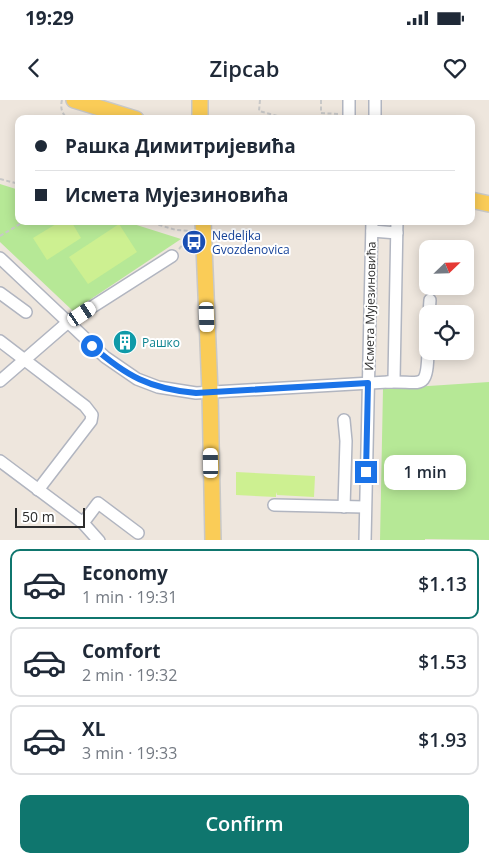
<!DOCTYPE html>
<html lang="en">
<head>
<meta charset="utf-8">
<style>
  body { margin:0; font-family:"Open Sans",sans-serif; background:#f2f2f3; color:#1f2937; height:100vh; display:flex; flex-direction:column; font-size:19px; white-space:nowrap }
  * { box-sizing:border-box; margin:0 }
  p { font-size:16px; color:#747a83 }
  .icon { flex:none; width:28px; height:28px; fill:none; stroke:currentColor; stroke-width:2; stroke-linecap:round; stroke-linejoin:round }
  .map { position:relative; height:440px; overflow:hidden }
  .sheet { display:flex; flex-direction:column; background:#fff; flex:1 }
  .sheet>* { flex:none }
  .banner { position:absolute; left:15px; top:15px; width:460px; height:110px; border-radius:10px; box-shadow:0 2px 12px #0003; display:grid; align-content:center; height:110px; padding:0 20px; background:#fff }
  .needle { width:32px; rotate:67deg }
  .fabs { position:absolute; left:419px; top:140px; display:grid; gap:10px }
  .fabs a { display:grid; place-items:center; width:55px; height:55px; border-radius:10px; background:#fff; box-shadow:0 2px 12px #0003; font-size:25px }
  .scale { position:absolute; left:15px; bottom:12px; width:70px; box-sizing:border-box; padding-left:5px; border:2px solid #2c2c2c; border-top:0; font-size:14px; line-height:18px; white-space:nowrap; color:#2c2c2c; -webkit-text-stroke:4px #fff; paint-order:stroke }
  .end { position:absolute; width:22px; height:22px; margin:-11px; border:6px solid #1a73e8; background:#fff; box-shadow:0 0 0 2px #fff }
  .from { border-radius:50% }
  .bubble { position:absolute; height:35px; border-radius:10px; background:#fff; box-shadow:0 2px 12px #0003; font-size:16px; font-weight:600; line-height:35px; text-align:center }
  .car { position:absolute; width:15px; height:30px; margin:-15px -8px; border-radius:6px; box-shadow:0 0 4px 1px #0007; background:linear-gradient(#fff 24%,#345 0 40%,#fff 0 76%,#345 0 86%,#fff 0) }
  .banner b { display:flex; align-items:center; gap:18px; height:48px; font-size:19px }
  .banner b+b { border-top:1px solid #e0e1e3 }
  .banner i { width:12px; height:12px; background:#1f2937 }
  ul { padding:9px 0 0; list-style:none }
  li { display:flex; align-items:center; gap:15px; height:70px; margin:0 10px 8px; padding:0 10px; border:2px solid #e0e1e3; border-radius:10px }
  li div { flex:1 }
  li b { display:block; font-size:19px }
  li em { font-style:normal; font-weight:600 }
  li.current { border-color:#0f766e }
  li>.icon { width:45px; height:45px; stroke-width:1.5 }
  .button { display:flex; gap:10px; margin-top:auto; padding:10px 20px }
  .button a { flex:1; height:58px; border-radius:10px; background:#0f766e; color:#fff; font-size:20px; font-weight:600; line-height:58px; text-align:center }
  .status { display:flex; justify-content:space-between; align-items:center; height:35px; padding:0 25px; background:#fff; direction:ltr }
  .status svg { height:14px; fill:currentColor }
  header { display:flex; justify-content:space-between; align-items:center; height:65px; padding:0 20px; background:#fff; font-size:22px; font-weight:600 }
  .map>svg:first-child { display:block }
  .green { fill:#b6e896 }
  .pitch { fill:#cdf091 }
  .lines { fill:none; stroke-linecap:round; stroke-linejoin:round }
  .minor-casing { stroke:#b1b5c0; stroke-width:14 }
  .major-casing { stroke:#c8c8c8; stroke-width:18 }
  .path { stroke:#c8c8c8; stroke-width:2; stroke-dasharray:4 2.5; stroke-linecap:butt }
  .minor { stroke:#fff; stroke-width:11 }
  .major { stroke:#facc57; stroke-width:15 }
  .route { stroke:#1a73e8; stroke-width:6 }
  .labels { text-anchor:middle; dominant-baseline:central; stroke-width:4; stroke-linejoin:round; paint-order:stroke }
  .transit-label { font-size:12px; fill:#164399; stroke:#fff; text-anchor:start }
  .street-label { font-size:12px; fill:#2c2c2c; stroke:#fff }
  .culture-label { font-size:12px; fill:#0d838f; stroke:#fff; text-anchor:start }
</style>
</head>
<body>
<div class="status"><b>19:29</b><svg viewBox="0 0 49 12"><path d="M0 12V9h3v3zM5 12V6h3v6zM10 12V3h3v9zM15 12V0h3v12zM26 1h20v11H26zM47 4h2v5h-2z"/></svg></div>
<header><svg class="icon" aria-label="back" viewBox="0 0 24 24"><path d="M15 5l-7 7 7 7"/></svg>Zipcab<svg class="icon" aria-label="heart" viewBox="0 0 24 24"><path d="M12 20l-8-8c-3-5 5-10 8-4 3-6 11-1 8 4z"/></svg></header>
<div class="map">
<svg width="489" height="441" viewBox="0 0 489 441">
  <rect width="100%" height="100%" fill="#eee6dd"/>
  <g class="green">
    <path d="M0 84 19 90V121H124L181 139 73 211 0 142Z"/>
    <path d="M489 282V440L425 439V441H380L383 289Z"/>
  </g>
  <g class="pitch">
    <path d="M61 121H71L81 138 47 160 33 138Z"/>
    <path d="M119 124 137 152 88 184 69 157Z"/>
    <path d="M236 372 315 376 314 397 277 395 276 392V397L236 395Z"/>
  </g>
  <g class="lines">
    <g class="minor-casing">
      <g id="minor">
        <path d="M349 19V0"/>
        <path d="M375 19V0"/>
        <path d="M372 131 397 133"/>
        <path d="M0 158 105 257 137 279 158 287 196 293 388 282H392L394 279 397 121"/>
        <path d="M0 193 26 212"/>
        <path d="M429 214 430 200"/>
        <path d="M0 241 85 306 92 315 91 321 38 390"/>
        <path d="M0 281 67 223 172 156"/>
        <path d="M388 282C422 281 427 292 428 251"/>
        <path d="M0 361 83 423 99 441"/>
        <path d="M274 405 365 407"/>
        <path d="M344 407 346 341 344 320"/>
        <path d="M83 423 98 403 138 433"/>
        <path d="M365 441 372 121"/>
      </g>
    </g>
    <g class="major-casing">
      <g id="major">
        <path d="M74 0 136 19"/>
        <path d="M200 0V19"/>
        <path d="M471 100 489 104"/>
        <path d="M203 121 210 292 213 441"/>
      </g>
    </g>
    <g class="path">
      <path d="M62 0C60 8 62 14 68 19"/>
      <path d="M260 0 259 11 289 19"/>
      <path d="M321 0V13L338 14"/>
      <path d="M0 79 19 84"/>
      <path d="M146 121 176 130 192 131"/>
      <path d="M119 124 120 121"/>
      <path d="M0 136 25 121"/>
      <path d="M179 149 191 135"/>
    </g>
    <use href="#minor" class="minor"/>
    <use href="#major" class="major"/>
  </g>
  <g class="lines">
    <path class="route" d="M92 246C126 276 150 289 196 293L368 283 366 372"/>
  </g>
  <defs>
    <g id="bus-disc" transform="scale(1.25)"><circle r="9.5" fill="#1a4fb4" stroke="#fff"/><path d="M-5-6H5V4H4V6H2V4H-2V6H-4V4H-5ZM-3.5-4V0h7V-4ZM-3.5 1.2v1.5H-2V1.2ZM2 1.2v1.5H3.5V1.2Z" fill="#fff"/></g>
    <g id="building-disc" transform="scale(1.25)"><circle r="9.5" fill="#0f9aa8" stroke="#fff"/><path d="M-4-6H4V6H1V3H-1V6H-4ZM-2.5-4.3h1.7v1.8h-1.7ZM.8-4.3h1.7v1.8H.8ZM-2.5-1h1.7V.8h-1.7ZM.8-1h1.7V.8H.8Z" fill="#fff"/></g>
  </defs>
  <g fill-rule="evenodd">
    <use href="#bus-disc" x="194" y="142"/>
    <use href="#building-disc" x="125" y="242"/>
  </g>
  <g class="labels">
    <g class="transit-label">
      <text x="212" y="135">Nedeljka<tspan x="212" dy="14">Gvozdenovica</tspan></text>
    </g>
    <g class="street-label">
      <text transform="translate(370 206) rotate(-89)">Исмета Мујезиновића</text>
    </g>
    <g class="culture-label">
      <text x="142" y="242">Рашко</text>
    </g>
  </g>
</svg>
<div class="fabs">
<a><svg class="needle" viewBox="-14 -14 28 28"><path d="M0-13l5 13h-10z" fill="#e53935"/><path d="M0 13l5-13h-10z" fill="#747a83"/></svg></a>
<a><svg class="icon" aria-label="locate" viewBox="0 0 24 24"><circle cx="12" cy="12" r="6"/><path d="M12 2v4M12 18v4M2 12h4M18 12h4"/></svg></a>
</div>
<div class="scale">50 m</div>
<i class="end from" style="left:92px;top:246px"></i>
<i class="end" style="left:366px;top:372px"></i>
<div class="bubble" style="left:384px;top:355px;width:82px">1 min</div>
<i class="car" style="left:82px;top:214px;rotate:56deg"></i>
<i class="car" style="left:207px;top:217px;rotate:178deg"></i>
<i class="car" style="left:211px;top:363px;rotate:359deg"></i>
<div class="banner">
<b><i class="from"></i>Рашка Димитријевића</b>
<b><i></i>Исмета Мујезиновића</b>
</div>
</div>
<section class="sheet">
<ul>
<li class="current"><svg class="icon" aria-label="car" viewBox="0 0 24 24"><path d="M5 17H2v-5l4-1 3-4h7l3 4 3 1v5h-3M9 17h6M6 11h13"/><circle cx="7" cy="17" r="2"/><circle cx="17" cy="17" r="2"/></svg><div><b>Economy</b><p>1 min · 19:31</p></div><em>$1.13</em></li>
<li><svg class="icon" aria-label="car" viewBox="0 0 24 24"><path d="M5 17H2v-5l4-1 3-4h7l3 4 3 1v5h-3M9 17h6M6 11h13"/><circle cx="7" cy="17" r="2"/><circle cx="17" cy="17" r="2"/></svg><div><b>Comfort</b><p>2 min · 19:32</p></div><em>$1.53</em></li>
<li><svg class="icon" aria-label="car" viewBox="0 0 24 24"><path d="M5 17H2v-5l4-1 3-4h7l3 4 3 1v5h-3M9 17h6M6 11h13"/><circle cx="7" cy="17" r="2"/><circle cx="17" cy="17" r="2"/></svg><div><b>XL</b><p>3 min · 19:33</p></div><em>$1.93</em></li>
</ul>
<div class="button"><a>Confirm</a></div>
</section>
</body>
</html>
